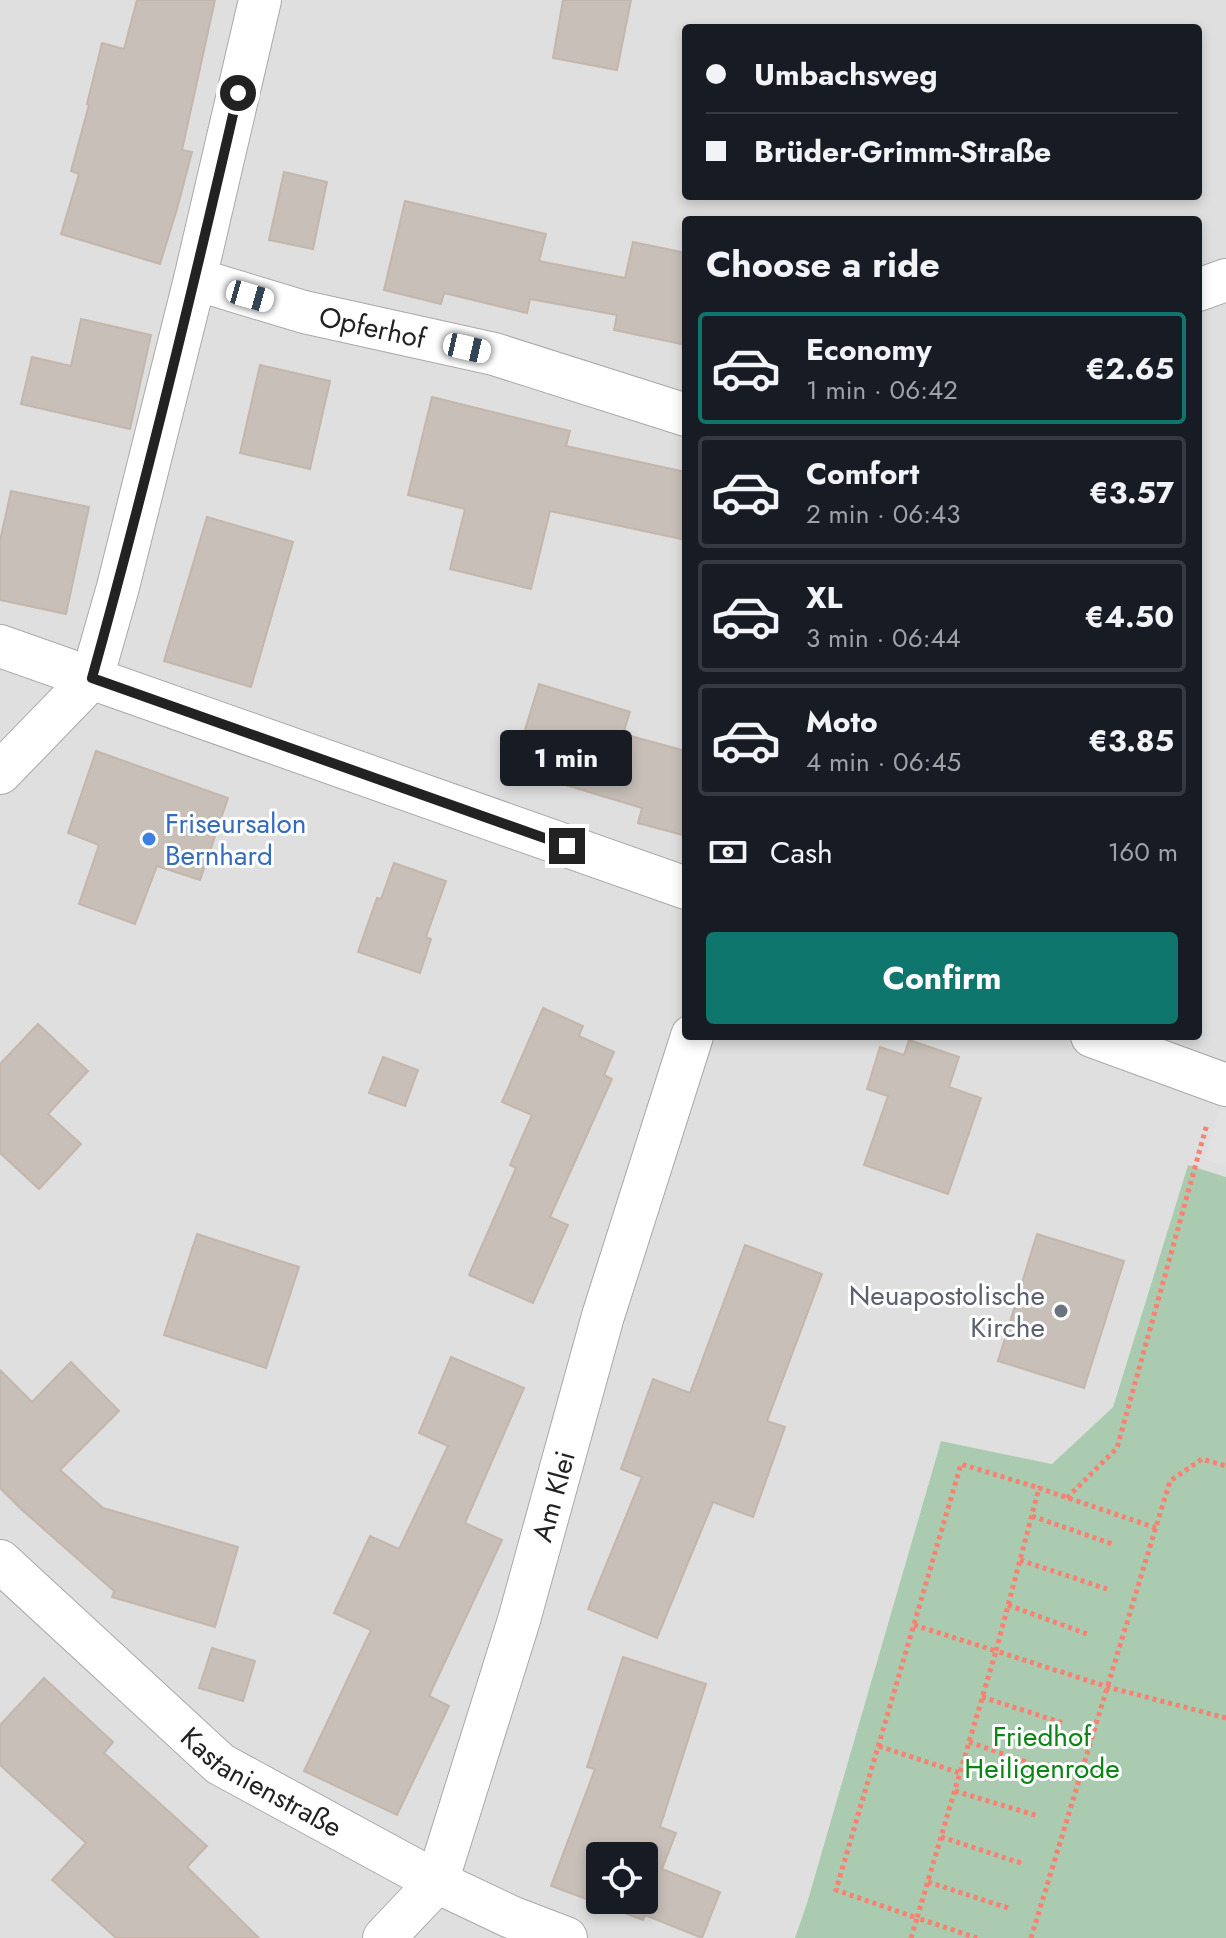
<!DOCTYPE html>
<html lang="en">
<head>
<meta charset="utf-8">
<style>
  body { margin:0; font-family:Jost,sans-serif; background:#20242c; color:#f1f3f6; height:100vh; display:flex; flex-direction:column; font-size:30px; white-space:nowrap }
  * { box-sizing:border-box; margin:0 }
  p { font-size:26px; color:#9ea1a6 }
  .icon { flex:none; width:44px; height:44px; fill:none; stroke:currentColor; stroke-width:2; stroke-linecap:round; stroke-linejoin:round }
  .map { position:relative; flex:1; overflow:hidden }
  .sheet { position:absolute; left:682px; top:216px; width:520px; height:824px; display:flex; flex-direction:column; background:#171b24; border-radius:8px; box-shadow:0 4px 12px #0003 }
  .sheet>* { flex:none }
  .top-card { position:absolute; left:682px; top:24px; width:520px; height:176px; border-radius:8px; box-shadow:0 4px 12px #0003; display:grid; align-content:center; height:176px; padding:0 24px; background:#171b24 }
  .buttons { position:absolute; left:586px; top:1842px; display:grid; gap:16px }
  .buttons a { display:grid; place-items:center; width:72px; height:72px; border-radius:8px; background:#171b24; box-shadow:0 4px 12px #0003; font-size:40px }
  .end { position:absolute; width:36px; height:36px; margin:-18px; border:10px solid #222; background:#fff; box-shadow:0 0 0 4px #fff }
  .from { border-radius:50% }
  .bubble { position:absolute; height:56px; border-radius:8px; background:#171b24; box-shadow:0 4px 12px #0003; font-size:26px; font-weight:700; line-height:56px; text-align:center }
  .car { position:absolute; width:24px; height:48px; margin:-24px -12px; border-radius:10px; box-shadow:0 0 6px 2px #0007; background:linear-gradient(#fff 24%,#345 0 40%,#fff 0 76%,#345 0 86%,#fff 0) }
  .top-card b { display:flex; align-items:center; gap:28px; height:76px; font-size:30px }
  .top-card b+b { border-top:2px solid #363941 }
  .top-card i { width:20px; height:20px; background:#f1f3f6 }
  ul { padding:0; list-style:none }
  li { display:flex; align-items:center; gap:24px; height:112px; margin:0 16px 12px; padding:0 8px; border:4px solid #363941; border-radius:8px }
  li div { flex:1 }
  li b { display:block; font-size:30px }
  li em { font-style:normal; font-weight:700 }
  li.on { border-color:#0f766e }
  li>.icon { width:72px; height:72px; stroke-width:1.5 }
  h2 { padding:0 24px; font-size:36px; line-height:96px }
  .pay { display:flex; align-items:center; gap:20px; height:88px; padding:0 24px; font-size:30px }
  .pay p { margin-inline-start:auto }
  .cta { display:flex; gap:16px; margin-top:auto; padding:16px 24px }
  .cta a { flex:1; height:92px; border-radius:8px; background:#0f766e; color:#fff; font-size:32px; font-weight:700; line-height:92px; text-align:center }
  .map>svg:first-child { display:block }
  .residential { fill:#e0dfdf; fill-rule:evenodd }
  .cemetery { fill:#aacbaf }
  .parking { fill:#e2e2e2 }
  .building { fill:#c7bfb8; stroke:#c4b6ab; stroke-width:2; fill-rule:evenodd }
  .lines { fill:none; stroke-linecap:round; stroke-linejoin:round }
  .street-casing { stroke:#a9a9a9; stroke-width:44 }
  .path { stroke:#fa8072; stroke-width:5; stroke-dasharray:4 4; stroke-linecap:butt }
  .street { stroke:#fff; stroke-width:42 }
  .route { stroke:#222; stroke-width:10 }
  .shop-dot { fill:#3f7fe0; stroke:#fff; stroke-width:3 }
  .worship-dot { fill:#6b7280; stroke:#fff; stroke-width:3 }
  .labels { text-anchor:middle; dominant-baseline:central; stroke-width:6; stroke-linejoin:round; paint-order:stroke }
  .street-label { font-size:28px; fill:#222; stroke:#fff }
  .shop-label { font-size:28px; fill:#366cbe; stroke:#fff; text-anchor:start }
  .worship-label { font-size:28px; fill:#5b616d; stroke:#fff; text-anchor:end }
  .park-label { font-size:28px; fill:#0c8416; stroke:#fff }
</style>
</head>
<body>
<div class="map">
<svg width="1226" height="1938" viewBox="0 0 1226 1938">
  <rect width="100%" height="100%" fill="#f2efe9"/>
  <path class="residential" d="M0 0H1226V1177L1188 1165 1113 1407 1052 1464 941 1441 807 1903 795 1938H0ZM686 28H1198V196H686ZM686 220H1198V1036H686ZM600 1856H644V1900H600Z"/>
  <path class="cemetery" d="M1188 1165 1226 1177V1938H795L807 1903 941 1441 1052 1464 1113 1407Z"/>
  <path class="parking" d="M1219 1109 1226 1111V1166L1205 1160Z"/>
  <g class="building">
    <path d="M137 0H215L182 150 192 152 177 209 160 264 61 234 79 174 71 171 89 105 87 104 102 43 124 49Z"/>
    <path d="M563 0H631L617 70 553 58Z"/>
    <path d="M284 172 327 182 313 249 269 240Z"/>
    <path d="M405 201 546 234 539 261 625 278 633 242 686 253V345L614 330 617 315 530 299 527 313 444 293 441 304 384 290Z"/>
    <path d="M81 319 151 335 130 429 21 404 32 357 71 366Z"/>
    <path d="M260 365 330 381 310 469 240 453Z"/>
    <path d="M432 397 570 431 566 446 686 472V540L550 511 531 589 450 569 465 509 408 495Z"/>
    <path d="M11 491 89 507 66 614 0 600V541Z"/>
    <path d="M207 517 293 542 251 687 164 661Z"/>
    <path d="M539 684 630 712 623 734 686 751V836L638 823 642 808 513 769Z"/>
    <path d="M96 751 228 798 200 880 157 866 135 924 79 904 99 845 68 833Z"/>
    <path d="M394 863 446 881 426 937 431 939 420 973 358 952 377 898 381 899Z"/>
    <path d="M543 1008 583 1026 579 1036 614 1052 604 1075 612 1079 550 1217 568 1225 533 1303 469 1275 516 1168 510 1165 532 1115 502 1102Z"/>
    <path d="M38 1024 88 1071 48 1114 81 1144 39 1189 0 1153V1064Z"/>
    <path d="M909 1040 959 1057 949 1087 981 1098 948 1194 864 1165 888 1096 867 1089 880 1047 904 1055Z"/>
    <path d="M383 1057 418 1070 405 1106 369 1093Z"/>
    <path d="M197 1234 299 1267 266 1368 164 1335Z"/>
    <path d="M1037 1234 1124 1261 1084 1388 998 1361Z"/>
    <path d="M745 1245 822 1274 767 1421 785 1427 753 1517 713 1502 657 1638 588 1609 642 1477 621 1469 653 1379 690 1393Z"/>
    <path d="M451 1357 524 1388 465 1523 502 1540 429 1696 449 1706 397 1815 304 1771 371 1630 334 1613 370 1536 399 1549 448 1446 419 1433Z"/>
    <path d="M71 1362 119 1411 60 1470 103 1508 238 1547 215 1627 112 1597 114 1591 21 1509 0 1488V1370L32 1402Z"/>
    <path d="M212 1648 255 1661 243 1701 199 1688Z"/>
    <path d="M623 1657 706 1684 660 1827 676 1833 662 1869 720 1892 702 1938 645 1915 643 1920 551 1886 595 1769 587 1767ZM600 1856H644V1900H600Z"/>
    <path d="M44 1678 113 1742 104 1753 207 1846 187 1867 259 1938H116L52 1880 86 1843 0 1765V1725Z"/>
  </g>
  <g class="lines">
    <g class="street-casing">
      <g id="street">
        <path id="s1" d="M195 279 304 312 494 354 686 415"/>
        <path d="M1198 290 1226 280"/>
        <path d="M0 646 686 888"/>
        <path d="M0 773 92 678 118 587 195 279 260 0"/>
        <path d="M1092 1036 1226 1085"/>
        <path id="s2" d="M0 1561 220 1764 437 1882 511 1917 566 1938"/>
        <path id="s3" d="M384 1938 437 1882 519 1620 603 1316 692 1036"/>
      </g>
    </g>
    <g class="path">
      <path d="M1067 1498 1117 1448 1207 1124"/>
      <path d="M1032 1516 1115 1545"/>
      <path d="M1156 1528 1039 1488 996 1651 1108 1687 1226 1718"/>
      <path d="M1020 1560 1107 1589"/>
      <path d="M1008 1605 1090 1635"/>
      <path d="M914 1625 996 1651 917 1918 977 1938"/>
      <path d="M982 1697 1063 1723"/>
      <path d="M969 1742 1052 1771"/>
      <path d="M879 1746 960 1773"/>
      <path d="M955 1791 1038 1816"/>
      <path d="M941 1837 1024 1864"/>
      <path d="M928 1882 1011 1909"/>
      <path d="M911 1938 917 1918 836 1890 961 1464 1039 1488"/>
      <path d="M1031 1938 1170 1481 1202 1459 1226 1466"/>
    </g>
    <use href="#street" class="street"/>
  </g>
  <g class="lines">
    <path class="route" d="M238 93C193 289 146 484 92 678L567 846"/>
  </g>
  <circle class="shop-dot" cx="149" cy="839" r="8"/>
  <circle class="worship-dot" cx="1061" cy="1311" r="8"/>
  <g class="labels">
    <g class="street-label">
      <text stroke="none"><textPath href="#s1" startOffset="184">Opferhof</textPath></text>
      <text stroke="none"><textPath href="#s3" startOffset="480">Am Klei</textPath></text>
      <text stroke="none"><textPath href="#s2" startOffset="344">Kastanienstraße</textPath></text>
    </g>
    <g class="shop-label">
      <text x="165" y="823">Friseursalon<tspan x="165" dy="32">Bernhard</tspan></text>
    </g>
    <g class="worship-label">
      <text x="1045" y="1295">Neuapostolische<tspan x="1045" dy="32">Kirche</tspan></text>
    </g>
    <g class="park-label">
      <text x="1042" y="1736">Friedhof<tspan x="1042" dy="32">Heiligenrode</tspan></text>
    </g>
  </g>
</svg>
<div class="buttons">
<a><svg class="icon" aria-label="locate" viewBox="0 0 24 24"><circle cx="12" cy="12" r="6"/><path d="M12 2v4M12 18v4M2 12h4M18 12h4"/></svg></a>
</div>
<i class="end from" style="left:238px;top:93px"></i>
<i class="end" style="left:567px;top:846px"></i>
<div class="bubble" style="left:500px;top:730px;width:132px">1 min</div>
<i class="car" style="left:250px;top:296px;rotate:106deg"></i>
<i class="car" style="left:467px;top:348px;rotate:103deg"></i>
<div class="top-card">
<b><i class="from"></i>Umbachsweg</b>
<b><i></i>Brüder-Grimm-Straße</b>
</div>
<section class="sheet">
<h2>Choose a ride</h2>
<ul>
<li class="on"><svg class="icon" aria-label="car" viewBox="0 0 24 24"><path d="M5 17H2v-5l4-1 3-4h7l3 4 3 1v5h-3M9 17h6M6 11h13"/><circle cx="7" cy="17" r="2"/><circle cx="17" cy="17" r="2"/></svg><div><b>Economy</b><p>1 min · 06:42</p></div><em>€2.65</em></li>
<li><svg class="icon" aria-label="car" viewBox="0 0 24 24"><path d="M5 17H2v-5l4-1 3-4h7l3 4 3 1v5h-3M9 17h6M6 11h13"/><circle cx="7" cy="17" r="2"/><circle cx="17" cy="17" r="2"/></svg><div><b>Comfort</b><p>2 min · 06:43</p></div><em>€3.57</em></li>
<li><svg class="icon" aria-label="car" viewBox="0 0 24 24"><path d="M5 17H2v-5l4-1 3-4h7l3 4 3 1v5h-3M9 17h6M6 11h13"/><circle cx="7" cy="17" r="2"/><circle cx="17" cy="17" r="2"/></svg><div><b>XL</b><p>3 min · 06:44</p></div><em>€4.50</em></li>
<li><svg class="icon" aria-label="car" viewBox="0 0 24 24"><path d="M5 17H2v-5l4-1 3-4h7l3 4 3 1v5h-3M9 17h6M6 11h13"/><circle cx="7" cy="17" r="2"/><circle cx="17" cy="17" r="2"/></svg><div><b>Moto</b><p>4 min · 06:45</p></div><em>€3.85</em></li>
</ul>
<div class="pay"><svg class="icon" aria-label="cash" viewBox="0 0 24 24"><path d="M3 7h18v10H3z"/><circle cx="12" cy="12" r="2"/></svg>Cash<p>160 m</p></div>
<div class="cta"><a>Confirm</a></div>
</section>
</div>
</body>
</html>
